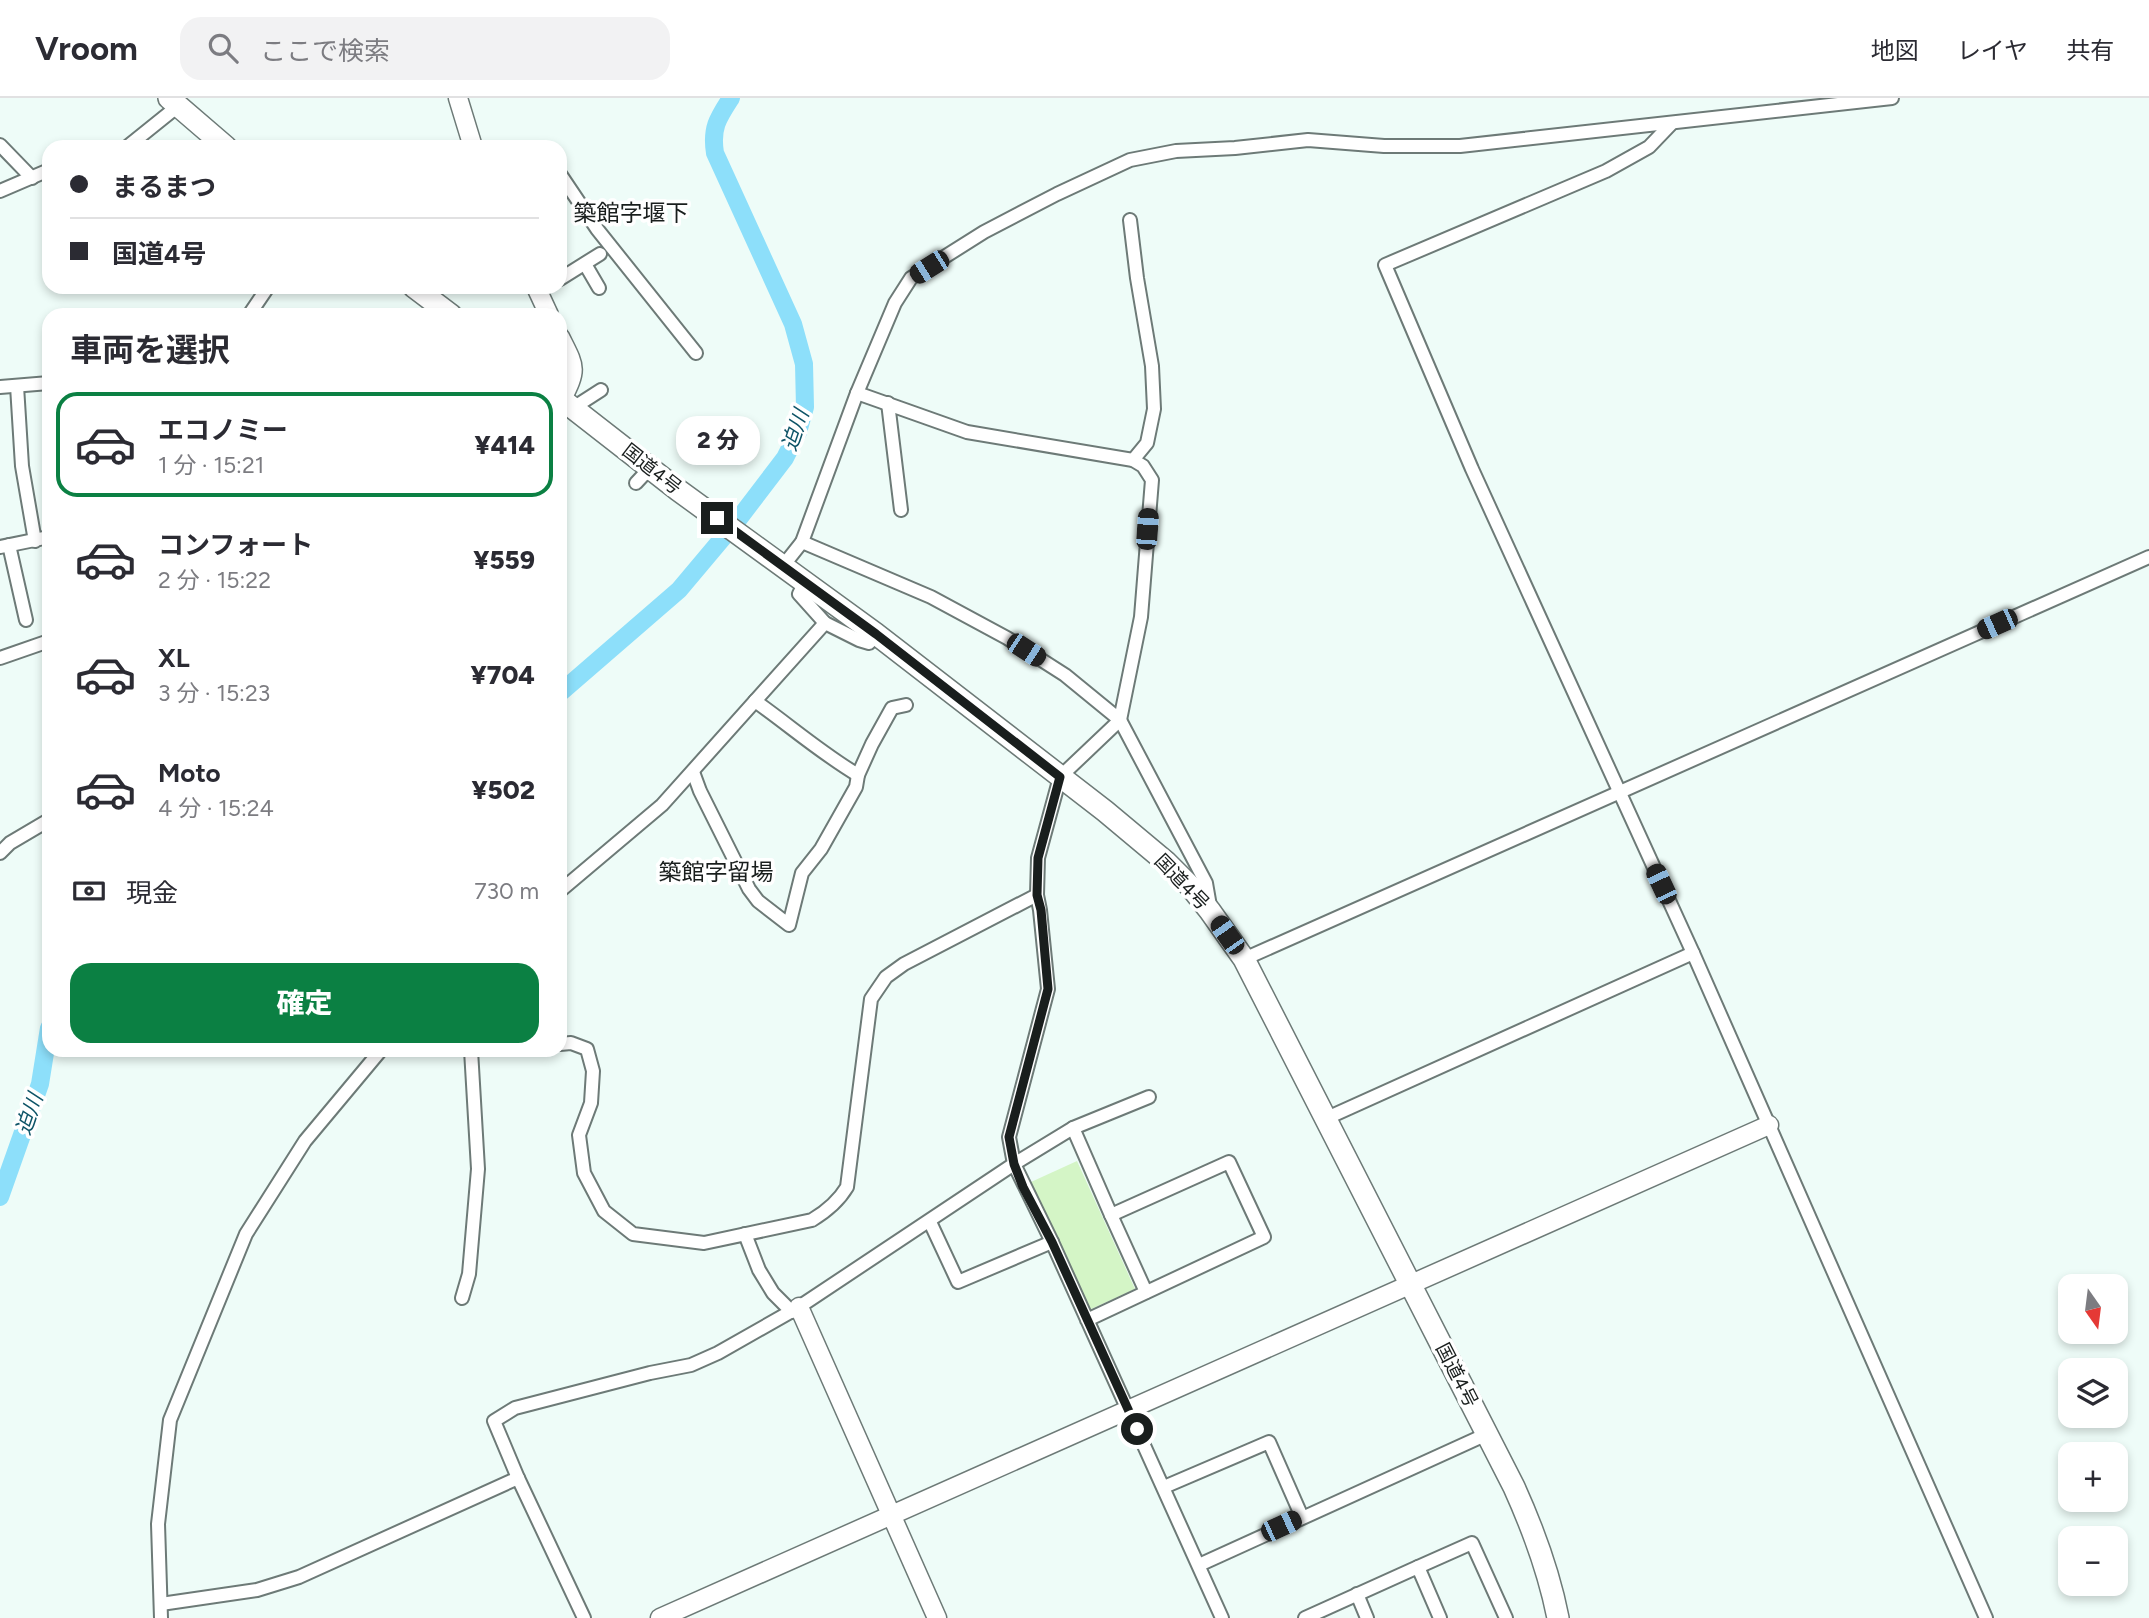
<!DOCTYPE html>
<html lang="ja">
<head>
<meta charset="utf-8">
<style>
  body { margin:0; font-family:Figtree,"Noto Sans JP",sans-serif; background:#f2f2f3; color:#2b2b33; height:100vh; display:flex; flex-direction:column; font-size:26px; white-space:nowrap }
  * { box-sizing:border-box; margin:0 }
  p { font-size:23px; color:#7c7c81 }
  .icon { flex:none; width:38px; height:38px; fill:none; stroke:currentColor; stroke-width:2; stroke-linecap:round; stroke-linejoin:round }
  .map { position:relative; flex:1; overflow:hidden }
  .panel { position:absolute; left:42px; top:210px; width:525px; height:749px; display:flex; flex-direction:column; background:#fff; border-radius:21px; box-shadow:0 4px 10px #0003 }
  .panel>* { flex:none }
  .guide { position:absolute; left:42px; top:42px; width:525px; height:154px; border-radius:21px; box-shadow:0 4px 10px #0003; display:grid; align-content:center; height:154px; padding:0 28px; background:#fff }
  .needle { width:46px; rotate:166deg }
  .fabs { position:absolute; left:2058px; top:1176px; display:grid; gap:14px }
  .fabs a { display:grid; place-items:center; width:70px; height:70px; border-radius:14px; background:#fff; box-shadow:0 4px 10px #0003; font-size:35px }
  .end { position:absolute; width:32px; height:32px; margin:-16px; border:9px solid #191e1d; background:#fff; box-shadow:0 0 0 4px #fff }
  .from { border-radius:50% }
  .bubble { position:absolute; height:49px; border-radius:21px; background:#fff; box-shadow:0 4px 10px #0003; font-size:23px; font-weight:800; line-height:49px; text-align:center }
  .car { position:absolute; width:21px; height:42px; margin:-21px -10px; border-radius:9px; box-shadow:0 0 5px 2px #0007; background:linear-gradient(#222 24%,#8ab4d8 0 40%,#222 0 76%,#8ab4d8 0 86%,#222 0) }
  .guide b { display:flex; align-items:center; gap:24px; height:66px; font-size:26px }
  .guide b+b { border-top:2px solid #e1e1e2 }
  .guide i { width:18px; height:18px; background:#2b2b33 }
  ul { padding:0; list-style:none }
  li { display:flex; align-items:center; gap:21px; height:105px; margin:0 14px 10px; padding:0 14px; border:4px solid transparent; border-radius:21px }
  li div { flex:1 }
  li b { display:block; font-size:26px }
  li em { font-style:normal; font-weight:800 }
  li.current { border-color:#0b8043 }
  li>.icon { width:63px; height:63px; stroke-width:1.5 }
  h2 { padding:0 28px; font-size:32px; line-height:84px }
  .pay { display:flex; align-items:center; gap:18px; height:77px; padding:0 28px; font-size:26px }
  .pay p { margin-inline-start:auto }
  .button { display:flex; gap:14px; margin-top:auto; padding:14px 28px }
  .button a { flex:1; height:80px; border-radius:21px; background:#0b8043; color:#fff; font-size:28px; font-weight:800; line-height:80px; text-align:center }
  header { display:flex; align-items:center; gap:42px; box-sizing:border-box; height:98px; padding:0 35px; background:#fff; border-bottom:2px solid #e1e1e2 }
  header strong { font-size:33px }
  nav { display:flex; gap:38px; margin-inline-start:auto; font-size:24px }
  .search { width:490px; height:63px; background:#f2f2f3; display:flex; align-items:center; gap:18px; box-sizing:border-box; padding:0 24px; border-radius:21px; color:#7c7c81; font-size:26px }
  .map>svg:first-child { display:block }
  .green { fill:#d4f5c6 }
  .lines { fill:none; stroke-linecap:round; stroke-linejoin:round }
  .river { stroke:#8ddffa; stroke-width:18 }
  .street-casing { stroke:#6d7a77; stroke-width:16 }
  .secondary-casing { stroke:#6d7a77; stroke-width:21 }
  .highway-casing { stroke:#6d7a77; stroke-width:24 }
  .street { stroke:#fff; stroke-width:12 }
  .secondary { stroke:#fff; stroke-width:18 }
  .highway { stroke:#fff; stroke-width:21 }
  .route { stroke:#191e1d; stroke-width:9 }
  .labels { text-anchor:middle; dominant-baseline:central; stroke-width:7; stroke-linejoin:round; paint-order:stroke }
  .street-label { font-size:19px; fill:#191e1d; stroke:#fff }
  .water-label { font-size:21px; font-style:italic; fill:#0e5467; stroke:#fff }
  .quarter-label { font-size:23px; fill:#191e1d; stroke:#fff }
</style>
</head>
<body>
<header>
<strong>Vroom</strong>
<div class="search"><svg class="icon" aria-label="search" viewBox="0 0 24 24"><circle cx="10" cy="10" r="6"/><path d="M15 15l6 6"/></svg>ここで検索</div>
<nav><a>地図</a><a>レイヤ</a><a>共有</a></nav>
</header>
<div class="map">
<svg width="2149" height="1520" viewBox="0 0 2149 1520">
  <rect width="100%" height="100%" fill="#eefcf8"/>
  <path class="green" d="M1077 1063 1135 1191 1089 1212 1031 1084Z"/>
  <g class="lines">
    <g class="river">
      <path d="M560 595 679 492 737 423 785 360 798 334 805 309 804 266 793 226 715 55C711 30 718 20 731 0"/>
      <path d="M0 1099 40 986 49 930"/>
    </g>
    <g class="street-casing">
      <g id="street">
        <path d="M1672 25 1649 49 1606 73 1385 167 1472 371 1693 855 1986 1520"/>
        <path d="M0 47 32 80"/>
        <path d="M127 49 178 8"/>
        <path d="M560 76 597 131 696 255"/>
        <path d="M0 93 49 72"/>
        <path d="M1130 122 1137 180 1152 268 1154 311 1147 345 1133 362"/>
        <path d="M585 166 599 190"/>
        <path d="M560 181 600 156"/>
        <path d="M249 217 268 189"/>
        <path d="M17 288 22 368 35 443"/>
        <path d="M0 289 49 285"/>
        <path d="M888 305 901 412"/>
        <path d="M573 310 601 292"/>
        <path d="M636 385 650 370"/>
        <path d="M802 444 931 499 1007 540 1065 577 1120 622 1206 785 1210 808"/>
        <path d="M9 447 26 522"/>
        <path d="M0 449 49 439"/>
        <path d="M783 468 802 444 857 295 895 205 911 180 984 134 1057 96 1130 62 1176 53 1235 50 1308 42 1384 48H1460L1892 0"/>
        <path d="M825 525 859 542 869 545 876 536"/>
        <path d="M0 560 49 543"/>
        <path d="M755 603C789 627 821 655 858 677"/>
        <path d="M693 674 700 693 749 791 758 803 789 827 802 775 821 751 856 689 858 677 872 646 892 610 906 607"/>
        <path d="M0 755 10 745 49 722"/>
        <path d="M560 793 662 707 825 525 799 496 805 484"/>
        <path d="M1244 861 2149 459"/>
        <path d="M560 946 571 945 587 951 593 973 591 1005 579 1037 584 1075 604 1113 633 1136 704 1145 812 1122C827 1113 838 1104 847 1089L871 901 886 879 904 866 1037 797"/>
        <path d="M1327 1020 1693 855"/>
        <path d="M1073 1030 1149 999"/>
        <path d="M1111 1117 1146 1194"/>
        <path d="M930 1124 958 1184 1052 1144"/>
        <path d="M745 1136 759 1172 773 1195 792 1214"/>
        <path d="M462 1200 469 1176 478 1071 471 952"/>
        <path d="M1087 1222 1264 1139 1229 1064 1111 1117 1073 1030 1014 1066 1052 1144 1222 1520"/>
        <path d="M1164 1389 1269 1344 1302 1419"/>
        <path d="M1199 1467 1487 1336"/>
        <path d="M1418 1469 1472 1445 1506 1520"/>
        <path d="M1357 1496 1367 1520"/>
        <path d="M161 1506 257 1492 299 1479 518 1380"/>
        <path d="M161 1520 158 1426 170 1322 246 1136 305 1043 381 952"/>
        <path d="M584 1520 518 1380 494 1323 515 1310 650 1275 691 1267 718 1255 799 1209 1014 1066 1009 1039 1048 891 1040 812 1037 797 1038 760 1060 679 1120 622 1141 519 1152 382 1143 368 1133 362 967 334 857 295"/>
        <path d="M1305 1520 1418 1469 1440 1520"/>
      </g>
    </g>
    <g class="secondary-casing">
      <g id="secondary">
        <path d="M458 0 473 49"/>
        <path d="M536 189 549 217"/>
        <path d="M560 239C575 269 578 270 562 301"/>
        <path d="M799 1209 937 1520"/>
        <path d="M660 1520 1769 1027"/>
      </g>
    </g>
    <g class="highway-casing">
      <g id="highway">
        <path d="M169 0 226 49"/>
        <path d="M414 189 451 217"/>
        <path d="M560 300 678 392 876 536 1105 713 1166 764 1190 788 1210 813 1244 861 1514 1389C1533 1431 1549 1474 1558 1520"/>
      </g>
    </g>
    <use href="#street" class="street"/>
    <use href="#secondary" class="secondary"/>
    <use href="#highway" class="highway"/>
  </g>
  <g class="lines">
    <path class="route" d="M717 420 876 536 1060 679 1038 760 1037 797 1041 812 1048 891 1009 1039 1014 1066 1023 1089 1052 1144 1137 1331"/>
  </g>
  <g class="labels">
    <g class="street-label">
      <text transform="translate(652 371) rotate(38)">国道4号</text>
      <text transform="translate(1182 784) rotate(46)">国道4号</text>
      <text transform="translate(1457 1277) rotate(63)">国道4号</text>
    </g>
    <g class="water-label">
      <text transform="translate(795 332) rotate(-71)">迫川</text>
      <text transform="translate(29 1016) rotate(-71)">迫川</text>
    </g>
    <g class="quarter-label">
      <text x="631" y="115">築館字堰下</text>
      <text x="716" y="774">築館字留場</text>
    </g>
  </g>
</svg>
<div class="fabs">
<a><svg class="needle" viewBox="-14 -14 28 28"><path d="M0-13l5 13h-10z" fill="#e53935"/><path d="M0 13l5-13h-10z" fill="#7c7c81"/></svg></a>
<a><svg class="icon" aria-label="layers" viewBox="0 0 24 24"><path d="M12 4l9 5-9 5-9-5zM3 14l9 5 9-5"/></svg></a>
<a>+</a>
<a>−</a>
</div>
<i class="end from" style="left:1137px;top:1331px"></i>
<i class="end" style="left:717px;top:420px"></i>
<div class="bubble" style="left:676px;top:318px;width:84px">2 分</div>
<i class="car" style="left:929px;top:169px;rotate:238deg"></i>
<i class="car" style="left:1147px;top:431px;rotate:4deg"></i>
<i class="car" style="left:1997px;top:526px;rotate:246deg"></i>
<i class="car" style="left:1026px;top:552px;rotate:123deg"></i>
<i class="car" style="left:1661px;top:786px;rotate:335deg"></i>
<i class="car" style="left:1227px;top:837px;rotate:325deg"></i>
<i class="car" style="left:1281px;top:1428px;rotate:65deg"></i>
<div class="guide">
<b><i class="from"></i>まるまつ</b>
<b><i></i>国道4号</b>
</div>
<section class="panel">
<h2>車両を選択</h2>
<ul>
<li class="current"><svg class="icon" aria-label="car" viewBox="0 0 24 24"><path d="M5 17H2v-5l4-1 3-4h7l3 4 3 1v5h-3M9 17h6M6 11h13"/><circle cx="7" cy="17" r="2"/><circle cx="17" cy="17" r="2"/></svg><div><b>エコノミー</b><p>1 分 · 15:21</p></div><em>¥414</em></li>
<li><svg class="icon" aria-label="car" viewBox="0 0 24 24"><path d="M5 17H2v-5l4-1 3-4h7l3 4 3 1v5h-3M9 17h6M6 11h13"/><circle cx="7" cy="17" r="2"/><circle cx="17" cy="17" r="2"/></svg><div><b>コンフォート</b><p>2 分 · 15:22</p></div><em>¥559</em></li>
<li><svg class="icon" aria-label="car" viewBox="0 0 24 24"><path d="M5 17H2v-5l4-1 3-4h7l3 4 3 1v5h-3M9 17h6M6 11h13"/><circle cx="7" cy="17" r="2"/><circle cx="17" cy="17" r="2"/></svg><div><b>XL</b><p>3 分 · 15:23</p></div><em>¥704</em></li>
<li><svg class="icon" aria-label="car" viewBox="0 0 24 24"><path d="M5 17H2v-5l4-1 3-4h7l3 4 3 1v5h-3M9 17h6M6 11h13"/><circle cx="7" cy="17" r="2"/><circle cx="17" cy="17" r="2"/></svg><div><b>Moto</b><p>4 分 · 15:24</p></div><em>¥502</em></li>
</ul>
<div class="pay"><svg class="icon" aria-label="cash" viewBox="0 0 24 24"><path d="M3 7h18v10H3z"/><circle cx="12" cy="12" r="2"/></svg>現金<p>730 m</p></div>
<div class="button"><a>確定</a></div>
</section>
</div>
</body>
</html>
